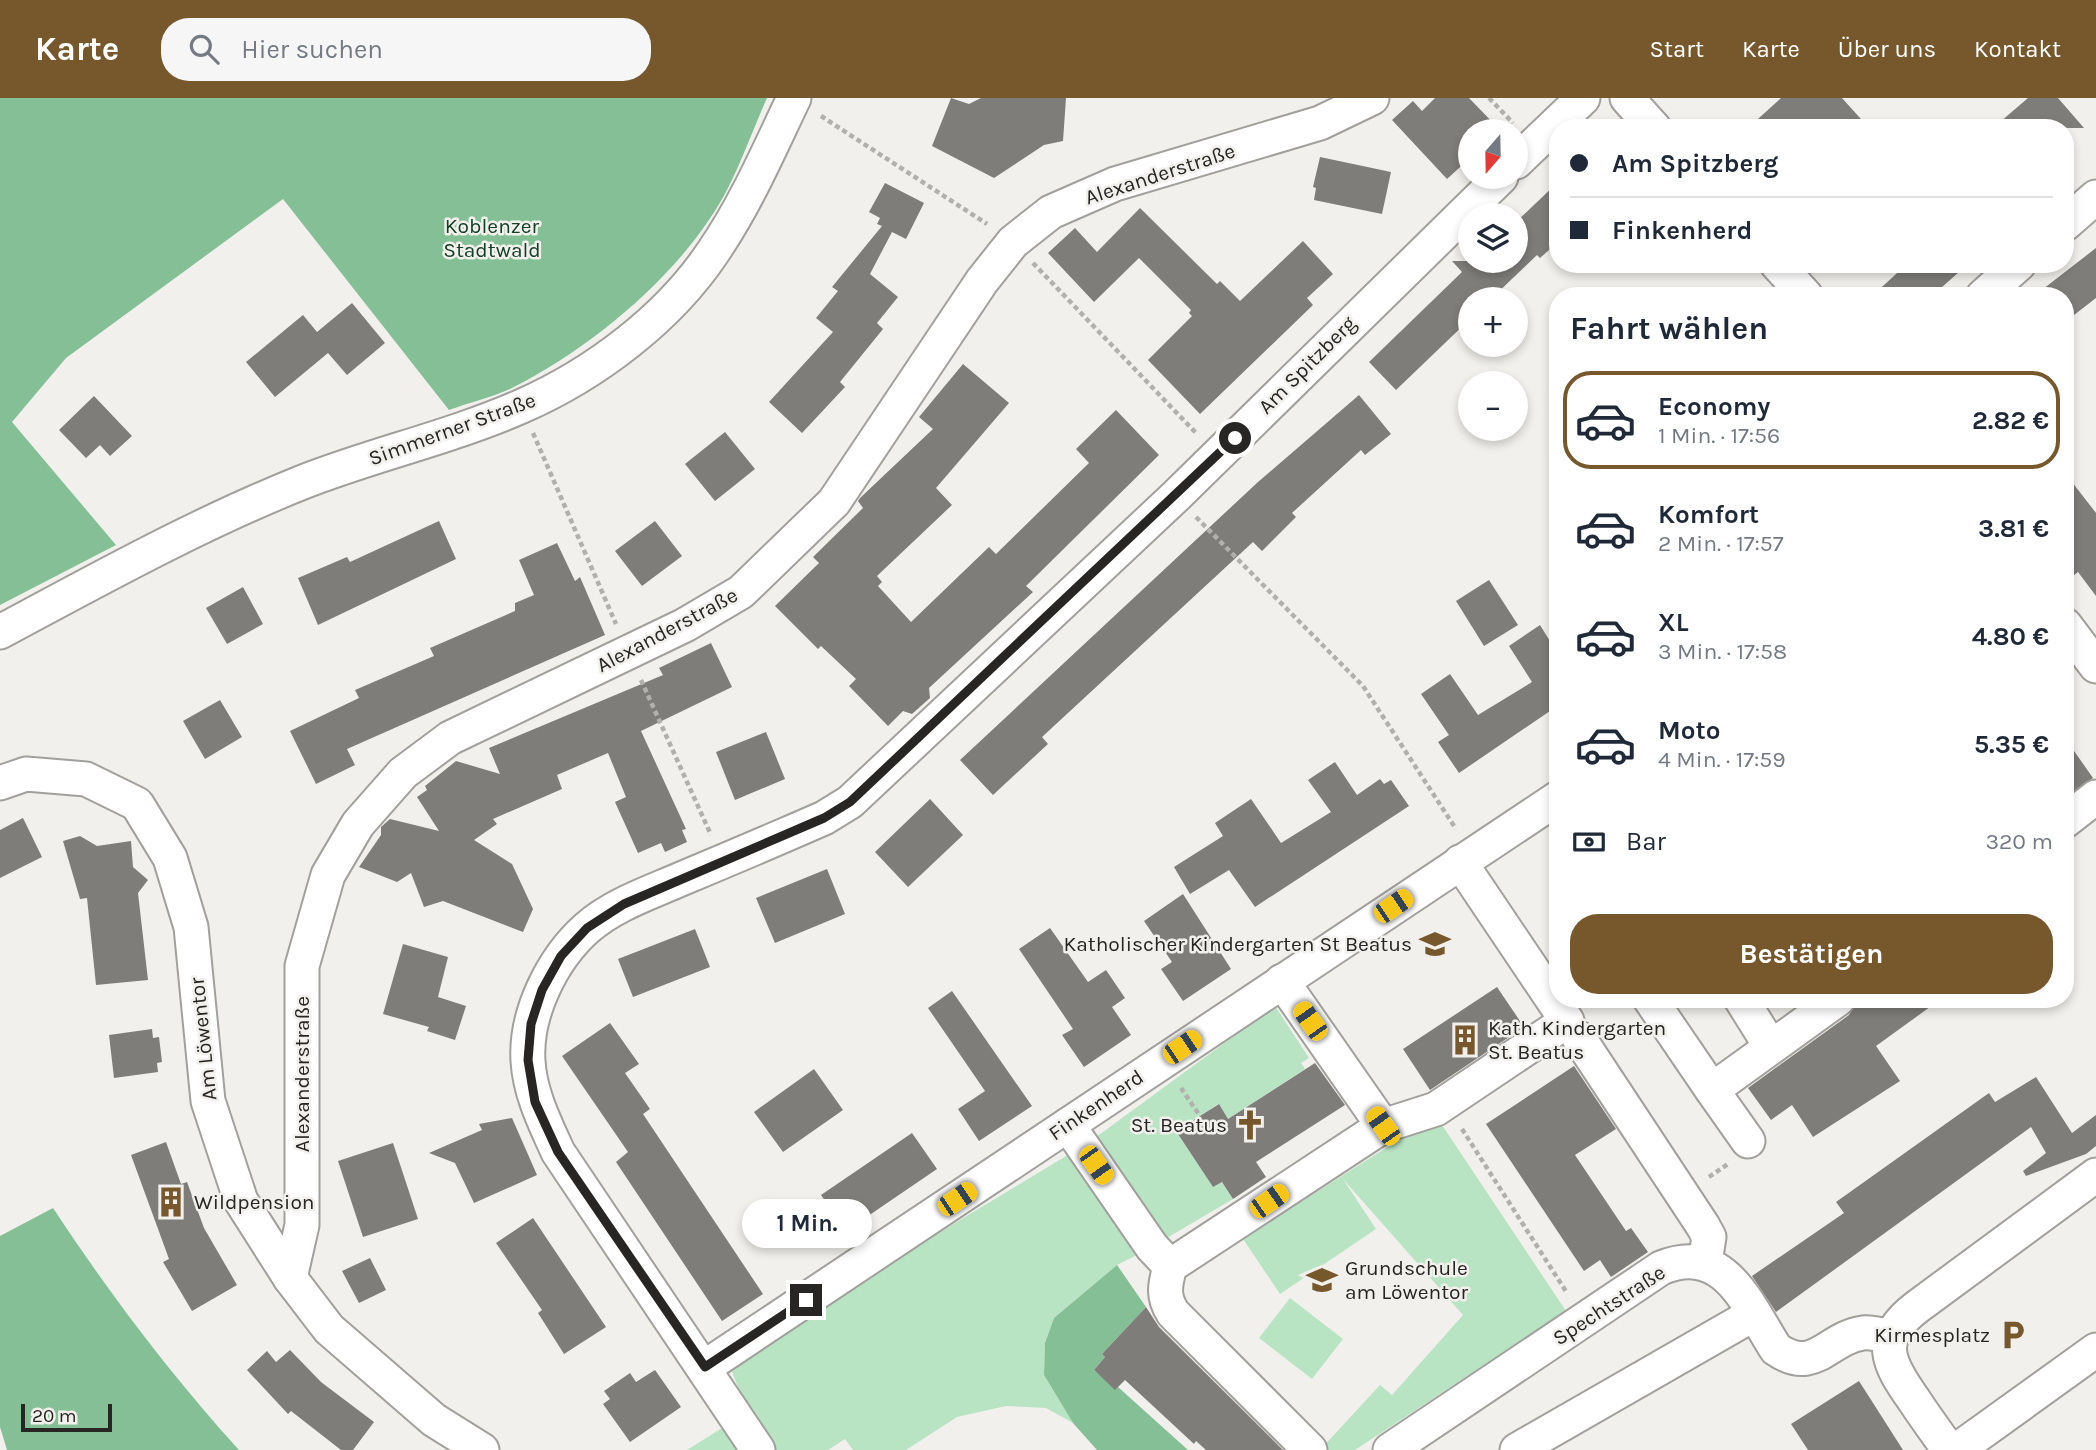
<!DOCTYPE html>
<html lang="de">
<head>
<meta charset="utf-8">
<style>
  body { margin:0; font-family:Karla,sans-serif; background:#f6f6f7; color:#1f2937; height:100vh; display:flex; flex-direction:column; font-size:26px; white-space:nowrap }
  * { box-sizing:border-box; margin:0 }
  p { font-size:23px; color:#747a83 }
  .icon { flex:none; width:38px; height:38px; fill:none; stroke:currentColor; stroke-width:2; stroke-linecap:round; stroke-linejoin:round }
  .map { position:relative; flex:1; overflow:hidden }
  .sheet { position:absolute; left:1549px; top:189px; width:525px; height:721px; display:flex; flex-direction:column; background:#fff; border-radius:28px; box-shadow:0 4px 10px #0003 }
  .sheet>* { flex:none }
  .top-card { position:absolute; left:1549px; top:21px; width:525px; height:154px; border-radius:28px; box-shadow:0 4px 10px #0003; display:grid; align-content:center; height:154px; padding:0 21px; background:#fff }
  .needle { width:46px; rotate:200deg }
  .fabs { position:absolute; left:1458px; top:21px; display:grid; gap:14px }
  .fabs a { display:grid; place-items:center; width:70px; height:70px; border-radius:50%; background:#fff; box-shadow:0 4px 10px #0003; font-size:35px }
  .scale { position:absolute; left:21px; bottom:18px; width:91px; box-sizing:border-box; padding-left:7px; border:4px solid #272625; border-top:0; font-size:19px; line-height:24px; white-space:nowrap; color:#272625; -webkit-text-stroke:5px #f2f0ec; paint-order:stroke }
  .end { position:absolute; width:32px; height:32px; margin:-16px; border:9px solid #272625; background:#fff; box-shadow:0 0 0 4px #fff }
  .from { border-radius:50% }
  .bubble { position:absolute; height:49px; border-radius:24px; background:#fff; box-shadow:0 4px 10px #0003; font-size:23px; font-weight:700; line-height:49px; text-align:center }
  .car { position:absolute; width:21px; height:42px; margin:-21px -10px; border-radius:9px; box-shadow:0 0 5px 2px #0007; background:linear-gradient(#f5c518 24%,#345 0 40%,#f5c518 0 76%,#345 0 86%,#f5c518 0) }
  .top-card b { display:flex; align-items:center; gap:24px; height:66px; font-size:26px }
  .top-card b+b { border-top:2px solid #e0e1e3 }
  .top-card i { width:18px; height:18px; background:#1f2937 }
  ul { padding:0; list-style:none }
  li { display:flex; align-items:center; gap:21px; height:98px; margin:0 14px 10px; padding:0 7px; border:4px solid transparent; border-radius:28px }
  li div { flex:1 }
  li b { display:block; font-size:26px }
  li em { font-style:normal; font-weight:700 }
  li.selected { border-color:#76582c }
  li>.icon { width:63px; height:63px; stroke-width:1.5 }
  h2 { padding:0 21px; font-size:32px; line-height:84px }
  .pay { display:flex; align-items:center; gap:18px; height:77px; padding:0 21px; font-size:26px }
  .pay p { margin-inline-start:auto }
  .action { display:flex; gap:14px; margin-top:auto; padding:14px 21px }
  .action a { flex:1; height:80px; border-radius:28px; background:#76582c; color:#fff; font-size:28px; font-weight:700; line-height:80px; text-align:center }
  header { display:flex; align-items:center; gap:42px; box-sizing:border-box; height:98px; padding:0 35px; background:#76582c; color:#fff }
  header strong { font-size:33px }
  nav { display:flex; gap:38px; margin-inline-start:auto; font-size:24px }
  .search { width:490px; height:63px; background:#f6f6f7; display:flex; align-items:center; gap:18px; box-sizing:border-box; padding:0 24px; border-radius:28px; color:#747a83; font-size:26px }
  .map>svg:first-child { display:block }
  .green { fill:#b8e4c4 }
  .forest { fill:#84bf96 }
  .building { fill:#7f7d7a }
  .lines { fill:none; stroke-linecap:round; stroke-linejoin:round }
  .minor-casing { stroke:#a2a09c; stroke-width:37 }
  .path { stroke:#b2b0ad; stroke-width:4.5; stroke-dasharray:5 3.5; stroke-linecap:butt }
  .minor { stroke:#fff; stroke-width:33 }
  .route { stroke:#272625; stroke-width:9 }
  .labels { text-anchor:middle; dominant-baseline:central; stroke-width:5; stroke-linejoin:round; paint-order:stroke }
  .street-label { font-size:21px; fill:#272625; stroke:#f2f0ec }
  .park-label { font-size:21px; fill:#124025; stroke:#f2f0ec }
  .poi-label { font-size:21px; fill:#272625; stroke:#f2f0ec; text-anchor:end }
</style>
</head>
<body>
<header>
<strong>Karte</strong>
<div class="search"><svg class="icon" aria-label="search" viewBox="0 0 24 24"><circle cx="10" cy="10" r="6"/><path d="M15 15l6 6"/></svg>Hier suchen</div>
<nav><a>Start</a><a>Karte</a><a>Über uns</a><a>Kontakt</a></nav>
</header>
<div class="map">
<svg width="2096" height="1352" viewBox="0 0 2096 1352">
  <rect width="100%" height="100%" fill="#f2f0ec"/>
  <g class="green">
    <path d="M1275 908 1309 960 1301 965 1305 971 1228 1021 1218 1006 1176 1033 1213 1089 1222 1084 1233 1101 1160 1144 1092 1042Z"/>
    <path d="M1436 1018 1566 1213 1355 1352H1320L1380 1287 1392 1297 1463 1217 1343 1081 1376 1131 1280 1196 1243 1141Z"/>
    <path d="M1076 1052 1145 1153 1117 1167 1054 1220 1045 1245 1044 1277 1073 1325 1046 1310 1006 1308 957 1319 906 1352H853L845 1341 828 1352H773L743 1302 731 1271 740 1255Z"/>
    <path d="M1290 1200 1343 1241 1312 1281 1259 1240Z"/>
    <path d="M722 1330 737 1352H687Z"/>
  </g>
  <g class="forest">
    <path d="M0 0H767C754 29 743 60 729 88 688 170 595 248 514 289 494 299 470 304 449 312L283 101 66 260 12 324 116 447 0 507Z"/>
    <path d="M53 1110C109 1195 170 1276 239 1352H7L0 1329V1138Z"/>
    <path d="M1117 1167 1146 1209 1102 1256 1105 1259 1094 1272 1115 1291 1118 1289 1188 1352H1097L1073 1325 1044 1277 1045 1245 1054 1220Z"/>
  </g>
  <g class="building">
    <path d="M951 0 969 6 981 0H1066L1063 43 1044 47 994 80 932 48Z"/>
    <path d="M1435 0H1469L1501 33H1470V60L1447 81 1392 22 1413 3 1422 13Z"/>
    <path d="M1781 0H1842L1869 30H1748Z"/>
    <path d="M2028 0H2058L2084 30H1993Z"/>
    <path d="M1320 59 1391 74 1382 116 1314 102 1316 90 1313 89Z"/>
    <path d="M1558 84V144L1540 160 1537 157 1491 201H1470V221L1396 292 1369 264 1462 174 1452 163H1516V124Z"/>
    <path d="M885 85 924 105 906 141 892 134 870 176 898 199 877 225 883 231 840 284 845 289 802 335 769 304 833 234 816 220 838 193 832 189 882 128 877 126 880 120 869 114Z"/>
    <path d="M1140 110 1217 186 1220 183 1240 203 1303 143 1333 176 1307 200 1313 207 1200 316 1148 262 1192 218 1189 215 1191 212 1139 160 1094 204 1048 155 1075 130 1097 154Z"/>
    <path d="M2096 150V200L2065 224V198H2034Z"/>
    <path d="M1907 166H1968L1932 198H1872Z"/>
    <path d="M352 205 385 245 347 277 328 255 275 299 246 264 303 217 317 234Z"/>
    <path d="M963 266 1009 305 936 390 952 407 877 478 882 484 878 488 911 524 989 449 996 456 1089 365 1076 351 1116 312 1159 357 1026 488 1033 494 929 590 930 600 912 616 903 613 888 628 849 588 856 581 821 548 818 551 775 508 819 465 813 459 863 410 858 403 860 400 933 331 919 319Z"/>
    <path d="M1359 297 1391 336 1365 357 1361 352 1292 415 1296 419 1262 453 1253 444 1042 639 1048 646 993 697 960 662 1258 384Z"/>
    <path d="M94 298 132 338 110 358 100 347 86 360 59 332Z"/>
    <path d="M725 334 755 371 715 403 685 366Z"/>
    <path d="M2065 375 2096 415V498L2078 474 2065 484Z"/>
    <path d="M439 423 456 461 318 527 298 480 347 459 350 464Z"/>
    <path d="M655 423 682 458 642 488 615 453Z"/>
    <path d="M557 445 575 483 580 479 605 537 347 651 355 667 316 686 290 633 359 600 355 592 434 558 430 550 515 513V505L534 497 519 462Z"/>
    <path d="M1489 482 1518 527 1484 548 1456 503Z"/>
    <path d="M243 489 263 526 227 546 206 510Z"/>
    <path d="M1540 527 1558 556V626L1550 613 1459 675 1438 644 1449 637 1421 596 1450 576 1478 617 1532 584 1509 548Z"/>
    <path d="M711 545 732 589 641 633 686 731 682 732 687 744 665 754 661 745 638 755 615 704 626 699 608 655 557 677 562 691 493 721 497 726 474 742 512 766 533 811 523 834 443 803 424 809 411 775 397 784 359 769 381 737V729L390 721 439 733 417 699 427 692 425 688 456 663 500 676 489 650 663 577 659 570Z"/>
    <path d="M220 602 242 639 205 661 183 623Z"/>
    <path d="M766 634 785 681 735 702 716 654Z"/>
    <path d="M2065 640 2093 680 2065 699Z"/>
    <path d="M1335 664 1357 697 1380 681 1384 686 1391 682 1409 708 1255 809 1229 772 1190 796 1174 769 1223 738 1215 725 1251 701 1281 745 1331 714 1308 682Z"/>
    <path d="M930 701 963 737 908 789 875 754Z"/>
    <path d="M23 720 42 759 0 780V732Z"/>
    <path d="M80 738 97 748 131 743 133 769 148 782 138 795 148 882 96 887 87 800 80 801 63 743Z"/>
    <path d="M827 771 845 816 775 845 756 800Z"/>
    <path d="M1183 796 1231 871 1183 903 1161 871 1172 864 1144 823Z"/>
    <path d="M1050 830 1088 884 1106 872 1125 900 1112 909 1131 937 1084 969 1062 937 1073 931 1019 851Z"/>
    <path d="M695 831 710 869 633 899 618 861Z"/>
    <path d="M403 846 448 859 438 899 466 908 455 942 427 933 429 929 383 916Z"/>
    <path d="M1497 889 1524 929 1430 992 1403 951Z"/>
    <path d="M952 893 1032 1008 979 1043 958 1011 985 993 928 910Z"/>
    <path d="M1857 901H1941L1876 948 1900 983 1813 1039 1792 1007 1771 1022 1748 990 1849 917Z"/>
    <path d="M610 925 639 966 625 975 650 1011 643 1016 763 1196 722 1223 616 1064 628 1054 562 958Z"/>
    <path d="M152 931 153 940 159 939 162 964 157 965 158 974 114 980 109 937Z"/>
    <path d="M1315 965 1345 1007 1256 1064 1266 1079 1233 1101 1222 1084 1213 1089 1176 1033 1219 1006 1228 1021Z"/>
    <path d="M1574 968 1616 1031 1575 1057 1626 1133 1631 1130 1648 1154 1611 1179 1600 1162 1584 1173 1486 1026Z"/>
    <path d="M814 971 843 1012 783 1054 754 1014Z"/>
    <path d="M2036 979 2072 1035 2096 1017V1048L2086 1056 2026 1078 2023 1073 2046 1055 2031 1029 1776 1214 1752 1178 1844 1115 1836 1104 1989 995 1995 1004Z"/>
    <path d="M512 1020 537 1077 474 1105 455 1065 429 1055 482 1032 479 1026Z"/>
    <path d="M912 1035 937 1071 846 1133 821 1097Z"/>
    <path d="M166 1044 181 1086 187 1084 204 1130 237 1187 192 1213 163 1164 169 1161 131 1057Z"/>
    <path d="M393 1045 418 1121 363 1139 338 1063Z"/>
    <path d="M533 1120 606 1229 564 1256 538 1215 542 1212 496 1145Z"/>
    <path d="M370 1160 386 1192 359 1205 342 1173Z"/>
    <path d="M1146 1209 1159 1229 1283 1352H1206L1196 1343 1194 1346 1125 1282 1115 1292 1094 1272 1105 1259 1102 1256Z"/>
    <path d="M290 1252 321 1284 374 1324 353 1352H341L291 1313 288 1316 247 1272 267 1253 276 1264Z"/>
    <path d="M655 1272 681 1309 630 1344 603 1306 610 1301 604 1293 630 1275 636 1284Z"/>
    <path d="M1859 1283 1903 1352H1808L1791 1326Z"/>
  </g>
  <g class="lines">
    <g class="minor-casing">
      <g id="minor">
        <path d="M1627 0 1654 30"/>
        <path d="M1516 64 1583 0"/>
        <path d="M2065 126 2096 99"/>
        <path d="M1777 166 1806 198"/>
        <path d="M1983 198 2019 166"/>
        <path d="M2065 527 2096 568"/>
        <path d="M0 534C99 481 198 426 303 384 374 356 452 339 522 308 595 276 669 220 713 154 746 106 769 52 794 0"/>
        <path d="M0 685 26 676 86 681 137 706 170 760 191 829 208 1003 241 1103 290 1180 329 1231 434 1322 482 1352"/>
        <path d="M2065 723 2096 699"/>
        <path d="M1282 883 1383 1028"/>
        <path d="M1650 901 1712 992"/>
        <path d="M1741 901 1771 949"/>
        <path d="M1579 940 1703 1128 1709 1139 1705 1164"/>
        <path d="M1068 1027 1152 1149 1170 1168C1165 1187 1162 1198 1173 1215L1310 1352"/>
        <path d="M1748 1043 1712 992 1838 901"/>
        <path d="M1170 1168 1383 1028 1436 1011 1567 923 1460 764"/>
        <path d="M290 1180 302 1127V868L328 777 358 726 403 675 450 640 685 527 741 494 834 404 982 183 1013 144 1051 114 1115 86 1320 25 1372 0"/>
        <path d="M705 1269 1558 700"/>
        <path d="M758 1352 558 1054C545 1025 530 996 528 963 525 916 552 861 587 830 613 807 649 795 681 781 729 761 776 741 824 720L850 704 1176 398 1501 79"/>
        <path d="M1390 1352 1661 1170C1725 1144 1747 1206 1776 1251 1815 1278 1827 1240 1863 1235 1872 1234 1882 1237 1891 1239"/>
        <path d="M1517 1352 1754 1216"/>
        <path d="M1949 1352C1937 1335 1925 1319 1914 1302 1887 1264 1875 1241 1917 1209L2096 1077"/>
        <path d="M1957 1352 2096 1252"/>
      </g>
    </g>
    <g class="path">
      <path d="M1489 0 1513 25"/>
      <path d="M821 18 987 126"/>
      <path d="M1033 165 1197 336"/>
      <path d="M533 335 616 526"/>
      <path d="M1196 419 1363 588 1456 731"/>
      <path d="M641 582 711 737"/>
      <path d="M1181 990 1200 1018"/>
      <path d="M1462 1031 1567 1195"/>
      <path d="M1709 1079 1728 1066"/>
    </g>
    <use href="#minor" class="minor"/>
  </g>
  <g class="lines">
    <path class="route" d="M806 1202 705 1269 558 1054 535 1004 528 962 531 926 542 892 561 858 587 830 624 806 824 720 850 704 1235 340"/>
  </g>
  <defs>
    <g id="school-bare" transform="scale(2.415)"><path d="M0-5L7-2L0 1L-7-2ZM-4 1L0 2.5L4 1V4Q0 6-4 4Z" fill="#76582c" stroke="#f2f0ec" stroke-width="2.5" paint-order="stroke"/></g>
    <g id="building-bare" transform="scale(2.415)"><path d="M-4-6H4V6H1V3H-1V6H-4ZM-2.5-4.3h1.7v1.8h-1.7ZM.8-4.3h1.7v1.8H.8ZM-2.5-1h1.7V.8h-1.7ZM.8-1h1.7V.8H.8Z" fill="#76582c" stroke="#f2f0ec" stroke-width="2.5" paint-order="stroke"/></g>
    <g id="church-bare" transform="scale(2.415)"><path d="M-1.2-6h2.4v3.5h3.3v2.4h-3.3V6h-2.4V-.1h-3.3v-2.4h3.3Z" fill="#76582c" stroke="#f2f0ec" stroke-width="2.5" paint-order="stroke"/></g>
    <g id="parking-bare" transform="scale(2.415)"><path d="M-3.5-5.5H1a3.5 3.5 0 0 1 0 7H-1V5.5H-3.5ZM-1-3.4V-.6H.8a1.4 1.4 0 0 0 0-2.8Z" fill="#76582c" stroke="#f2f0ec" stroke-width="2.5" paint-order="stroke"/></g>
  </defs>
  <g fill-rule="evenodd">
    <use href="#school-bare" x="1435" y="846"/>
    <use href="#building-bare" x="1465" y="942"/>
    <use href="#church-bare" x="1250" y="1027"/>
    <use href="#building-bare" x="171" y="1104"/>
    <use href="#school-bare" x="1322" y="1182"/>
    <use href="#parking-bare" x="2013" y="1237"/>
  </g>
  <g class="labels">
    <g class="street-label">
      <text transform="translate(1160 76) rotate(-18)">Alexanderstraße</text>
      <text transform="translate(1307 267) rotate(-45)">Am Spitzberg</text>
      <text transform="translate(452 331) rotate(-20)">Simmerner Straße</text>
      <text transform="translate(667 532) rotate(-28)">Alexanderstraße</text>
      <text transform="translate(203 941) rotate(-96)">Am Löwentor</text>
      <text transform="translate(302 976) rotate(-90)">Alexanderstraße</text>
      <text transform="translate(1096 1007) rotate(-34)">Finkenherd</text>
      <text transform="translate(1609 1207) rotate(-33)">Spechtstraße</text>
    </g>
    <g class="park-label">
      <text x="492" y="128">Koblenzer<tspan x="492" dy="24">Stadtwald</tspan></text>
    </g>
    <g class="poi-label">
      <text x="1412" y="846">Katholischer Kindergarten St Beatus</text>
      <text x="1488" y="930" text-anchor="start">Kath. Kindergarten<tspan x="1488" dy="24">St. Beatus</tspan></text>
      <text x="1227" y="1027">St. Beatus</text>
      <text x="194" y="1104" text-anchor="start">Wildpension</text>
      <text x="1345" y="1170" text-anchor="start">Grundschule<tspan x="1345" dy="24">am Löwentor</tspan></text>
      <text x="1990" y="1237">Kirmesplatz</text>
    </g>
  </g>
</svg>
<div class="fabs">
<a><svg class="needle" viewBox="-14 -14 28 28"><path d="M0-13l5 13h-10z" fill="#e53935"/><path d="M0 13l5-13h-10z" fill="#747a83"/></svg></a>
<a><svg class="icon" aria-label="layers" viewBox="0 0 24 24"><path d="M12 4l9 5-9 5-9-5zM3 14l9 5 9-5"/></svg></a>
<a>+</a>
<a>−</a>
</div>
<div class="scale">20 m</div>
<i class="end from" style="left:1235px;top:340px"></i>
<i class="end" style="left:806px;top:1202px"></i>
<div class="bubble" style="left:742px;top:1101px;width:130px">1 Min.</div>
<i class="car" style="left:1393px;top:808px;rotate:56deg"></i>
<i class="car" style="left:1310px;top:923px;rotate:325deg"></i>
<i class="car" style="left:1182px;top:949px;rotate:56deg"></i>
<i class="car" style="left:1383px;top:1028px;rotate:325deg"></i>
<i class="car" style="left:1096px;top:1067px;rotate:145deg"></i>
<i class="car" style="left:957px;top:1101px;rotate:56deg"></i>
<i class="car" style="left:1269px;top:1103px;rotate:55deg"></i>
<div class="top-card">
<b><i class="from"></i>Am Spitzberg</b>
<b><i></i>Finkenherd</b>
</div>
<section class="sheet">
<h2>Fahrt wählen</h2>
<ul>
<li class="selected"><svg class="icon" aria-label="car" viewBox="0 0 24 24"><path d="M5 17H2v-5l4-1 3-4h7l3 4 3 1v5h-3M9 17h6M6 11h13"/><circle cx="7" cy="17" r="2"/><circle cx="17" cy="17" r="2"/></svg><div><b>Economy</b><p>1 Min. · 17:56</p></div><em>2.82 €</em></li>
<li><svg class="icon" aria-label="car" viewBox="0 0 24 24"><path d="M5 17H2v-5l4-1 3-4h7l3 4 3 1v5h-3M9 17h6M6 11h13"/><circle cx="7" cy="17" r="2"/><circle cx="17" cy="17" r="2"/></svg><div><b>Komfort</b><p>2 Min. · 17:57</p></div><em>3.81 €</em></li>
<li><svg class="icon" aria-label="car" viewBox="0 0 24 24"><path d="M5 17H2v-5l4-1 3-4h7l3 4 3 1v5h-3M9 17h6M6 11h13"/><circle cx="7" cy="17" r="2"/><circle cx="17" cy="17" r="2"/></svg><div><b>XL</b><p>3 Min. · 17:58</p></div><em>4.80 €</em></li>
<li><svg class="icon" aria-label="car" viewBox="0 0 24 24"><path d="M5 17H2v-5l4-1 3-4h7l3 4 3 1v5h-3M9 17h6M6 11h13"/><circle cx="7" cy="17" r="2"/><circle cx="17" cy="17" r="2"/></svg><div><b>Moto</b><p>4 Min. · 17:59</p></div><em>5.35 €</em></li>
</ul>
<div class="pay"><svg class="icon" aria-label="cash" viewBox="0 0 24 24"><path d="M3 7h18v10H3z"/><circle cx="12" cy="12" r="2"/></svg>Bar<p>320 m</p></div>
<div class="action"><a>Bestätigen</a></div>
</section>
</div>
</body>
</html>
